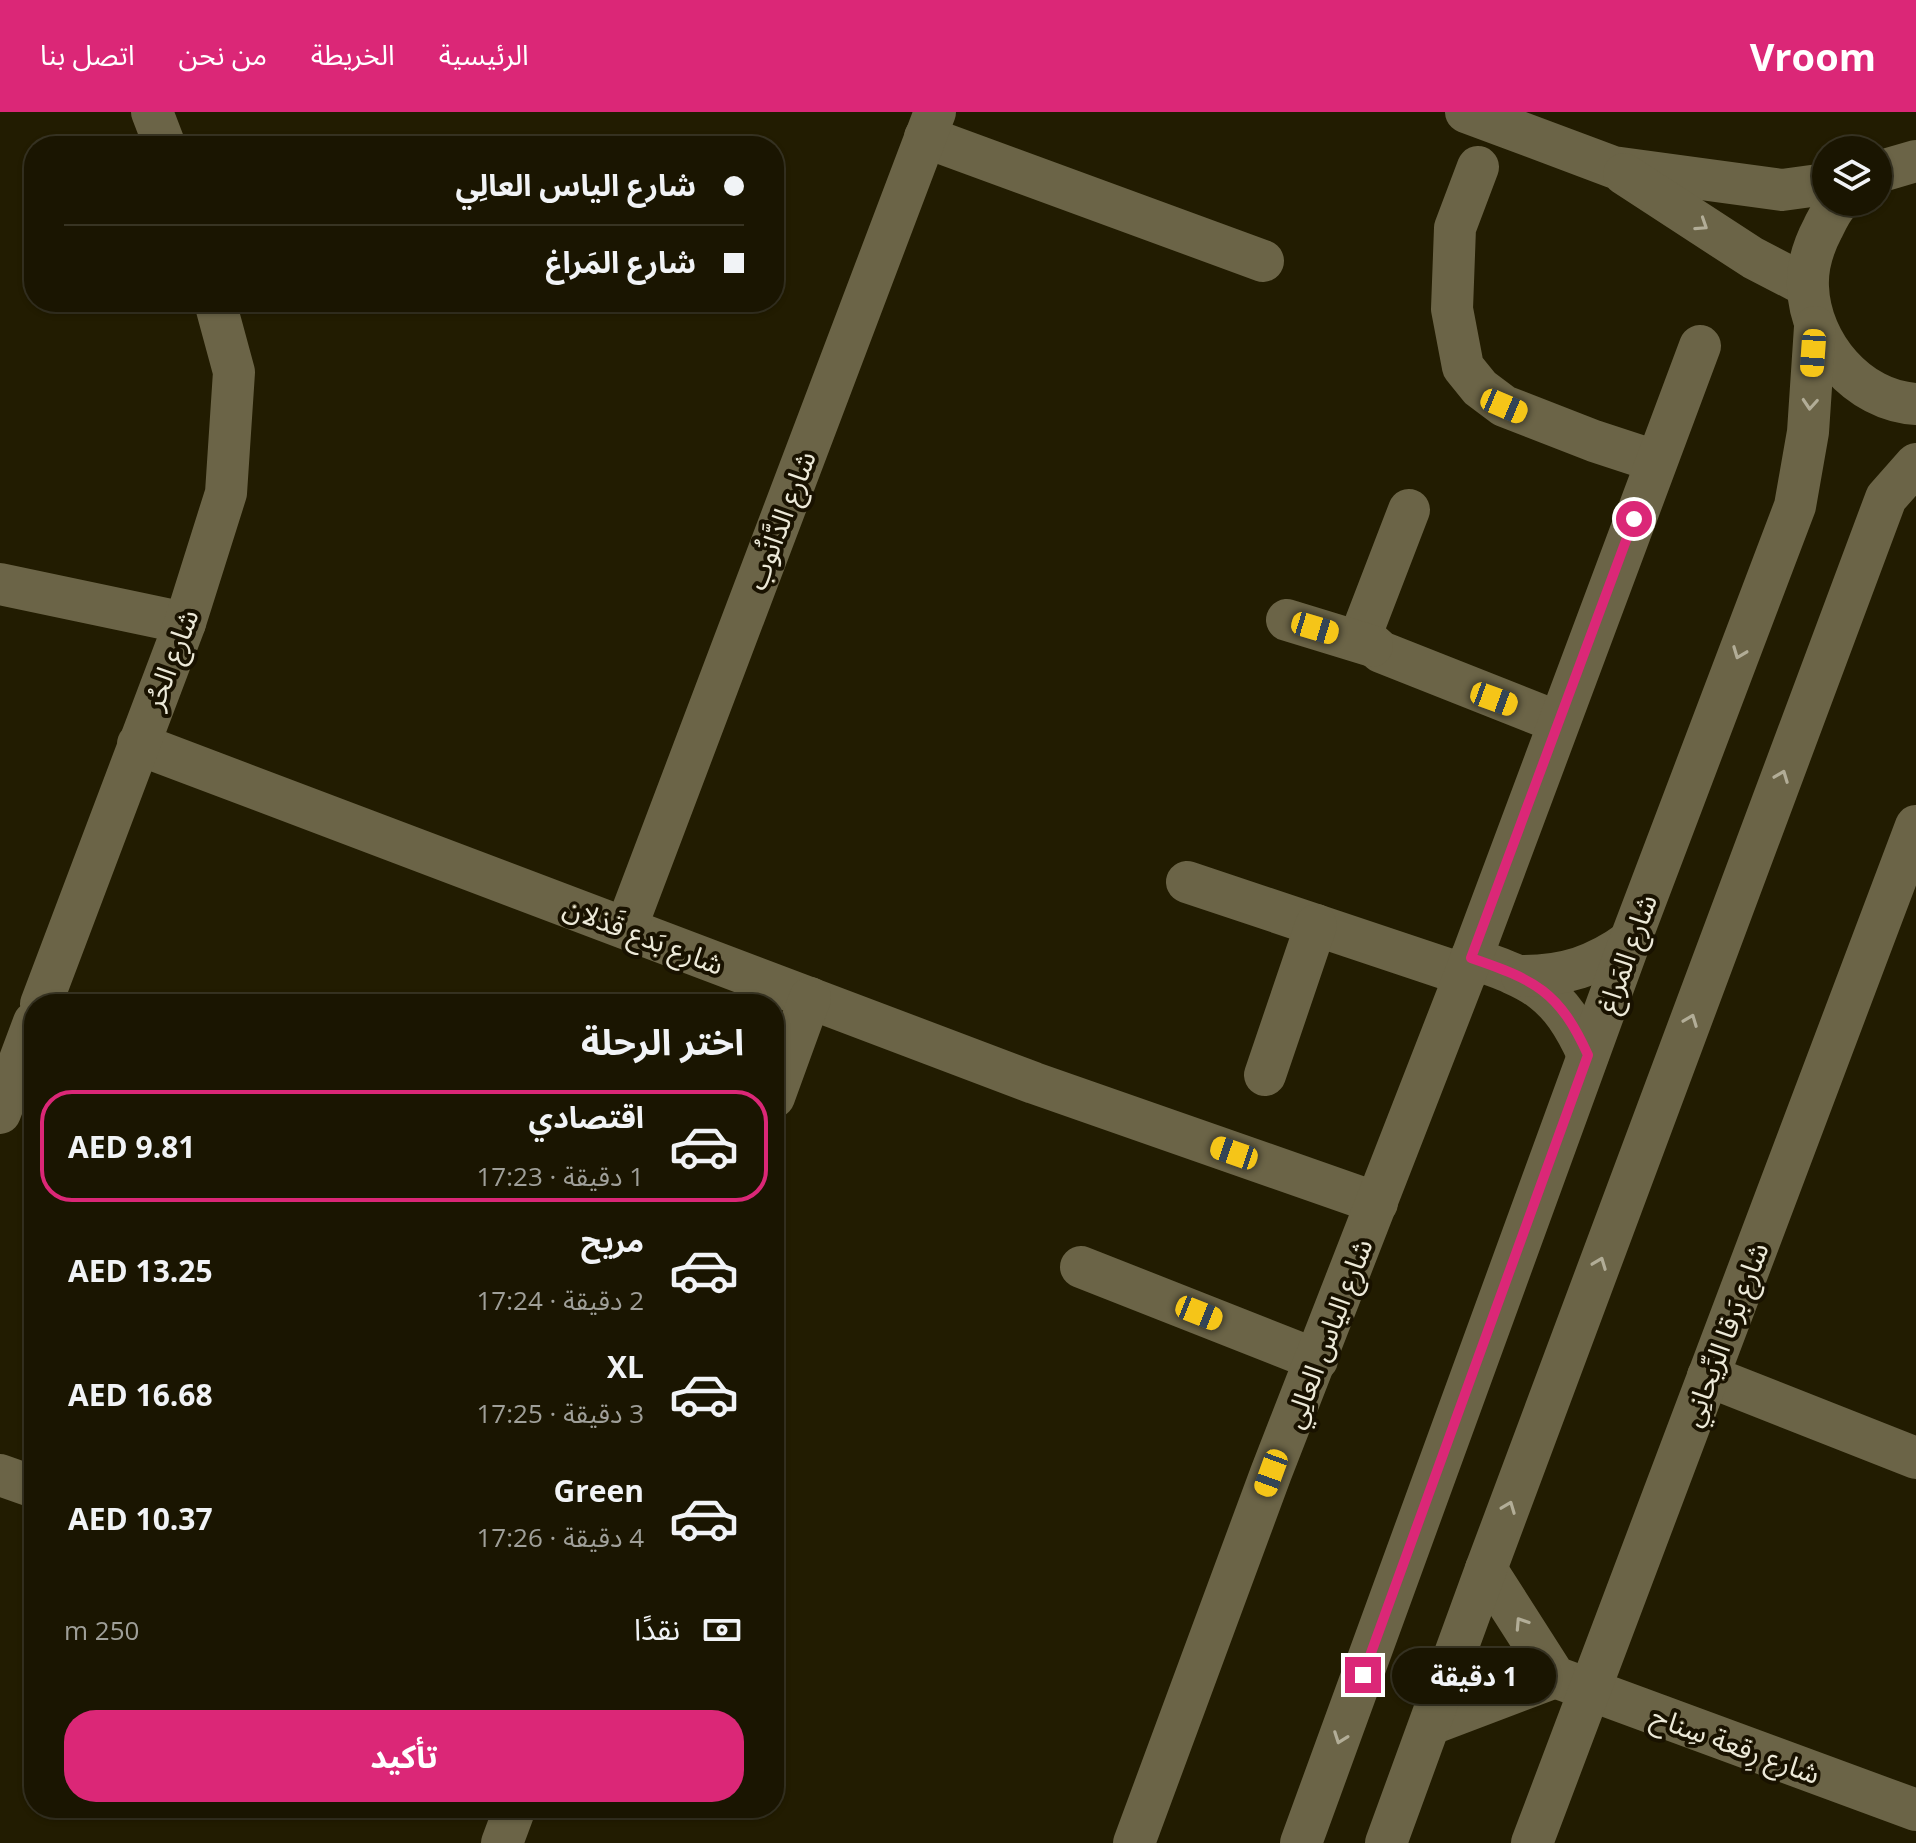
<!DOCTYPE html>
<html lang="ar">
<head>
<meta charset="utf-8">
<style>
  body { margin:0; font-family:"Open Sans","Noto Sans Arabic",sans-serif; background:#231e0b; color:#f1f3f6; direction:rtl; height:100vh; display:flex; flex-direction:column; font-size:30px; white-space:nowrap }
  * { box-sizing:border-box; margin:0 }
  p { font-size:26px; color:#9f9f99 }
  .icon { flex:none; width:44px; height:44px; fill:none; stroke:currentColor; stroke-width:2; stroke-linecap:round; stroke-linejoin:round }
  .map { position:relative; flex:1; overflow:hidden; direction:ltr }
  .panel { position:absolute; left:24px; top:882px; width:760px; height:824px; display:flex; flex-direction:column; background:#1a1501; border-radius:32px; box-shadow:0 2px 6px #0004,0 0 0 2px #383423; direction:rtl }
  .panel>* { flex:none }
  .top-card { position:absolute; left:24px; top:24px; width:760px; height:176px; border-radius:32px; box-shadow:0 2px 6px #0004,0 0 0 2px #383423; direction:rtl; display:grid; align-content:center; height:176px; padding:0 40px; background:#1a1501 }
  .controls { position:absolute; left:1812px; top:24px; display:grid; gap:16px }
  .controls a { display:grid; place-items:center; width:80px; height:80px; border-radius:50%; background:#1a1501; box-shadow:0 2px 6px #0004,0 0 0 2px #383423; font-size:40px }
  .end { position:absolute; width:36px; height:36px; margin:-18px; border:10px solid #db2777; background:#fff; box-shadow:0 0 0 4px #fff }
  .from { border-radius:50% }
  .bubble { position:absolute; height:56px; border-radius:28px; background:#1a1501; box-shadow:0 2px 6px #0004,0 0 0 2px #383423; font-size:26px; font-weight:700; line-height:56px; text-align:center; direction:rtl }
  .car { position:absolute; width:24px; height:48px; margin:-24px -12px; border-radius:10px; box-shadow:0 0 6px 2px #0007; background:linear-gradient(#f5c518 24%,#345 0 40%,#f5c518 0 76%,#345 0 86%,#f5c518 0) }
  .top-card b { display:flex; align-items:center; gap:28px; height:76px; font-size:30px }
  .top-card b+b { border-top:2px solid #383423 }
  .top-card i { width:20px; height:20px; background:#f1f3f6 }
  ul { padding:0; list-style:none }
  li { display:flex; align-items:center; gap:24px; height:112px; margin:0 16px 12px; padding:0 24px; border:4px solid transparent; border-radius:32px }
  li div { flex:1 }
  li b { display:block; font-size:30px }
  li em { font-style:normal; font-weight:700 }
  li.active { border-color:#db2777 }
  li>.icon { width:72px; height:72px; stroke-width:1.5 }
  h2 { padding:0 40px; font-size:36px; line-height:96px }
  .pay { display:flex; align-items:center; gap:20px; height:88px; padding:0 40px; font-size:30px }
  .pay p { margin-inline-start:auto }
  .button { display:flex; gap:16px; margin-top:auto; padding:16px 40px }
  .button a { flex:1; height:92px; border-radius:32px; background:#db2777; color:#fff; font-size:32px; font-weight:700; line-height:92px; text-align:center }
  header { display:flex; align-items:center; gap:48px; box-sizing:border-box; height:112px; padding:0 40px; background:#db2777; color:#fff }
  header strong { font-size:38px }
  nav { display:flex; gap:44px; margin-inline-start:auto; font-size:28px }
  .map>svg:first-child { display:block }
  .lines { fill:none; stroke-linecap:round; stroke-linejoin:round }
  .minor { stroke:#6b6447; stroke-width:42 }
  .oneway { stroke:#b2ad97 }
  .route { stroke:#db2777; stroke-width:10 }
  .labels { text-anchor:middle; dominant-baseline:central; stroke-width:8; stroke-linejoin:round; paint-order:stroke }
  .street-label { font-size:28px; fill:#ece9d8; stroke:#191200 }
</style>
</head>
<body>
<header>
<strong>Vroom</strong>
<nav><a>الرئيسية</a><a>الخريطة</a><a>من نحن</a><a>اتصل بنا</a></nav>
</header>
<div class="map">
<svg width="1916" height="1731" viewBox="0 0 1916 1731">
  <rect width="100%" height="100%" fill="#221c01"/>
  <g class="lines">
    <g class="minor">
      <path d="M152 0 165 34"/>
      <path d="M1466 0 1613 55 1782 78 1826 72"/>
      <path d="M925 25 1263 149"/>
      <path d="M1478 55 1455 116 1452 197 1463 255 1480 276 1504 294 1594 329 1655 349"/>
      <path d="M1878 60 1916 49"/>
      <path d="M1624 62 1753 146 1807 174"/>
      <path d="M1839 90C1832 97 1828 106 1823 116 1814 133 1807 155 1808 175 1810 232 1858 289 1916 292"/>
      <path d="M1409 398 1364 515V525L1381 540 1558 610"/>
      <path d="M0 472 185 511"/>
      <path d="M1287 508 1372 534"/>
      <path d="M138 632 1034 971 1377 1091"/>
      <path d="M1187 770 1465 863"/>
      <path d="M626 816 935 0"/>
      <path d="M1471 846C1535 868 1559 879 1588 943"/>
      <path d="M1522 864C1564 864 1596 854 1630 829"/>
      <path d="M41 892 185 511 226 381 234 260 215 190"/>
      <path d="M1265 963 1316 813"/>
      <path d="M774 985 810 886"/>
      <path d="M0 1001 34 910"/>
      <path d="M1081 1155 1317 1248"/>
      <path d="M1708 1264 1916 1346"/>
      <path d="M0 1363 34 1375"/>
      <path d="M1486 1457 1555 1565 1916 1698"/>
      <path d="M1431 1612 1555 1565"/>
      <path d="M502 1731 515 1696"/>
      <path d="M1134 1731 1271 1361 1465 863 1700 234"/>
      <path d="M1301 1731 1630 829 1795 394 1808 320 1815 215"/>
      <path d="M1386 1731 1486 1457 1886 386 1916 352"/>
      <path d="M1532 1731 1916 714"/>
    </g>
  </g>
  <defs><path id="oneway-chevron" d="M-2-3.5L2.5 0L-2 3.5" fill="none" stroke-width="1.6" stroke-linecap="round" stroke-linejoin="round" transform="scale(2)"/></defs>
  <g class="oneway">
    <use href="#oneway-chevron" transform="translate(1702 113) rotate(33)"/>
    <use href="#oneway-chevron" transform="translate(1810 292) rotate(94)"/>
    <use href="#oneway-chevron" transform="translate(1739 541) rotate(111)"/>
    <use href="#oneway-chevron" transform="translate(1782 664) rotate(-69)"/>
    <use href="#oneway-chevron" transform="translate(1691 908) rotate(-69)"/>
    <use href="#oneway-chevron" transform="translate(1600 1151) rotate(-69)"/>
    <use href="#oneway-chevron" transform="translate(1509 1395) rotate(-69)"/>
    <use href="#oneway-chevron" transform="translate(1521 1511) rotate(-123)"/>
    <use href="#oneway-chevron" transform="translate(1340 1626) rotate(110)"/>
  </g>
  <g class="lines">
    <path class="route" d="M1363 1563 1588 943C1559 879 1535 868 1471 846L1634 407"/>
  </g>
  <g class="labels">
    <g class="street-label">
      <text transform="translate(780 408) rotate(-69)">شارع الدَّانُوب</text>
      <text transform="translate(170 547) rotate(-69)">شارع الحُر</text>
      <text transform="translate(644 823) rotate(21)">شارع بَدع قَذلان</text>
      <text transform="translate(1626 841) rotate(-70)">شارع المَراغ</text>
      <text transform="translate(1327 1221) rotate(-69)">شارع الياس العالِي</text>
      <text transform="translate(1724 1222) rotate(-69)">شارع بَرقا الرِّيحانِي</text>
      <text transform="translate(1736 1632) rotate(20)">شارع رِقعة سِناح</text>
    </g>
  </g>
</svg>
<div class="controls">
<a><svg class="icon" aria-label="layers" viewBox="0 0 24 24"><path d="M12 4l9 5-9 5-9-5zM3 14l9 5 9-5"/></svg></a>
</div>
<i class="end from" style="left:1634px;top:407px"></i>
<i class="end" style="left:1363px;top:1563px"></i>
<div class="bubble" style="left:1392px;top:1536px;width:164px">1 دقيقة</div>
<i class="car" style="left:1813px;top:241px;rotate:184deg"></i>
<i class="car" style="left:1504px;top:294px;rotate:113deg"></i>
<i class="car" style="left:1315px;top:516px;rotate:107deg"></i>
<i class="car" style="left:1494px;top:587px;rotate:110deg"></i>
<i class="car" style="left:1234px;top:1041px;rotate:289deg"></i>
<i class="car" style="left:1199px;top:1201px;rotate:112deg"></i>
<i class="car" style="left:1271px;top:1361px;rotate:200deg"></i>
<div class="top-card">
<b><i class="from"></i>شارع الياس العالِي</b>
<b><i></i>شارع المَراغ</b>
</div>
<section class="panel">
<h2>اختر الرحلة</h2>
<ul>
<li class="active"><svg class="icon" aria-label="car" viewBox="0 0 24 24"><path d="M5 17H2v-5l4-1 3-4h7l3 4 3 1v5h-3M9 17h6M6 11h13"/><circle cx="7" cy="17" r="2"/><circle cx="17" cy="17" r="2"/></svg><div><b>اقتصادي</b><p>1 دقيقة · 17:23</p></div><em>AED 9.81</em></li>
<li><svg class="icon" aria-label="car" viewBox="0 0 24 24"><path d="M5 17H2v-5l4-1 3-4h7l3 4 3 1v5h-3M9 17h6M6 11h13"/><circle cx="7" cy="17" r="2"/><circle cx="17" cy="17" r="2"/></svg><div><b>مريح</b><p>2 دقيقة · 17:24</p></div><em>AED 13.25</em></li>
<li><svg class="icon" aria-label="car" viewBox="0 0 24 24"><path d="M5 17H2v-5l4-1 3-4h7l3 4 3 1v5h-3M9 17h6M6 11h13"/><circle cx="7" cy="17" r="2"/><circle cx="17" cy="17" r="2"/></svg><div><b>XL</b><p>3 دقيقة · 17:25</p></div><em>AED 16.68</em></li>
<li><svg class="icon" aria-label="car" viewBox="0 0 24 24"><path d="M5 17H2v-5l4-1 3-4h7l3 4 3 1v5h-3M9 17h6M6 11h13"/><circle cx="7" cy="17" r="2"/><circle cx="17" cy="17" r="2"/></svg><div><b>Green</b><p>4 دقيقة · 17:26</p></div><em>AED 10.37</em></li>
</ul>
<div class="pay"><svg class="icon" aria-label="cash" viewBox="0 0 24 24"><path d="M3 7h18v10H3z"/><circle cx="12" cy="12" r="2"/></svg>نقدًا<p>250 m</p></div>
<div class="button"><a>تأكيد</a></div>
</section>
</div>
</body>
</html>
